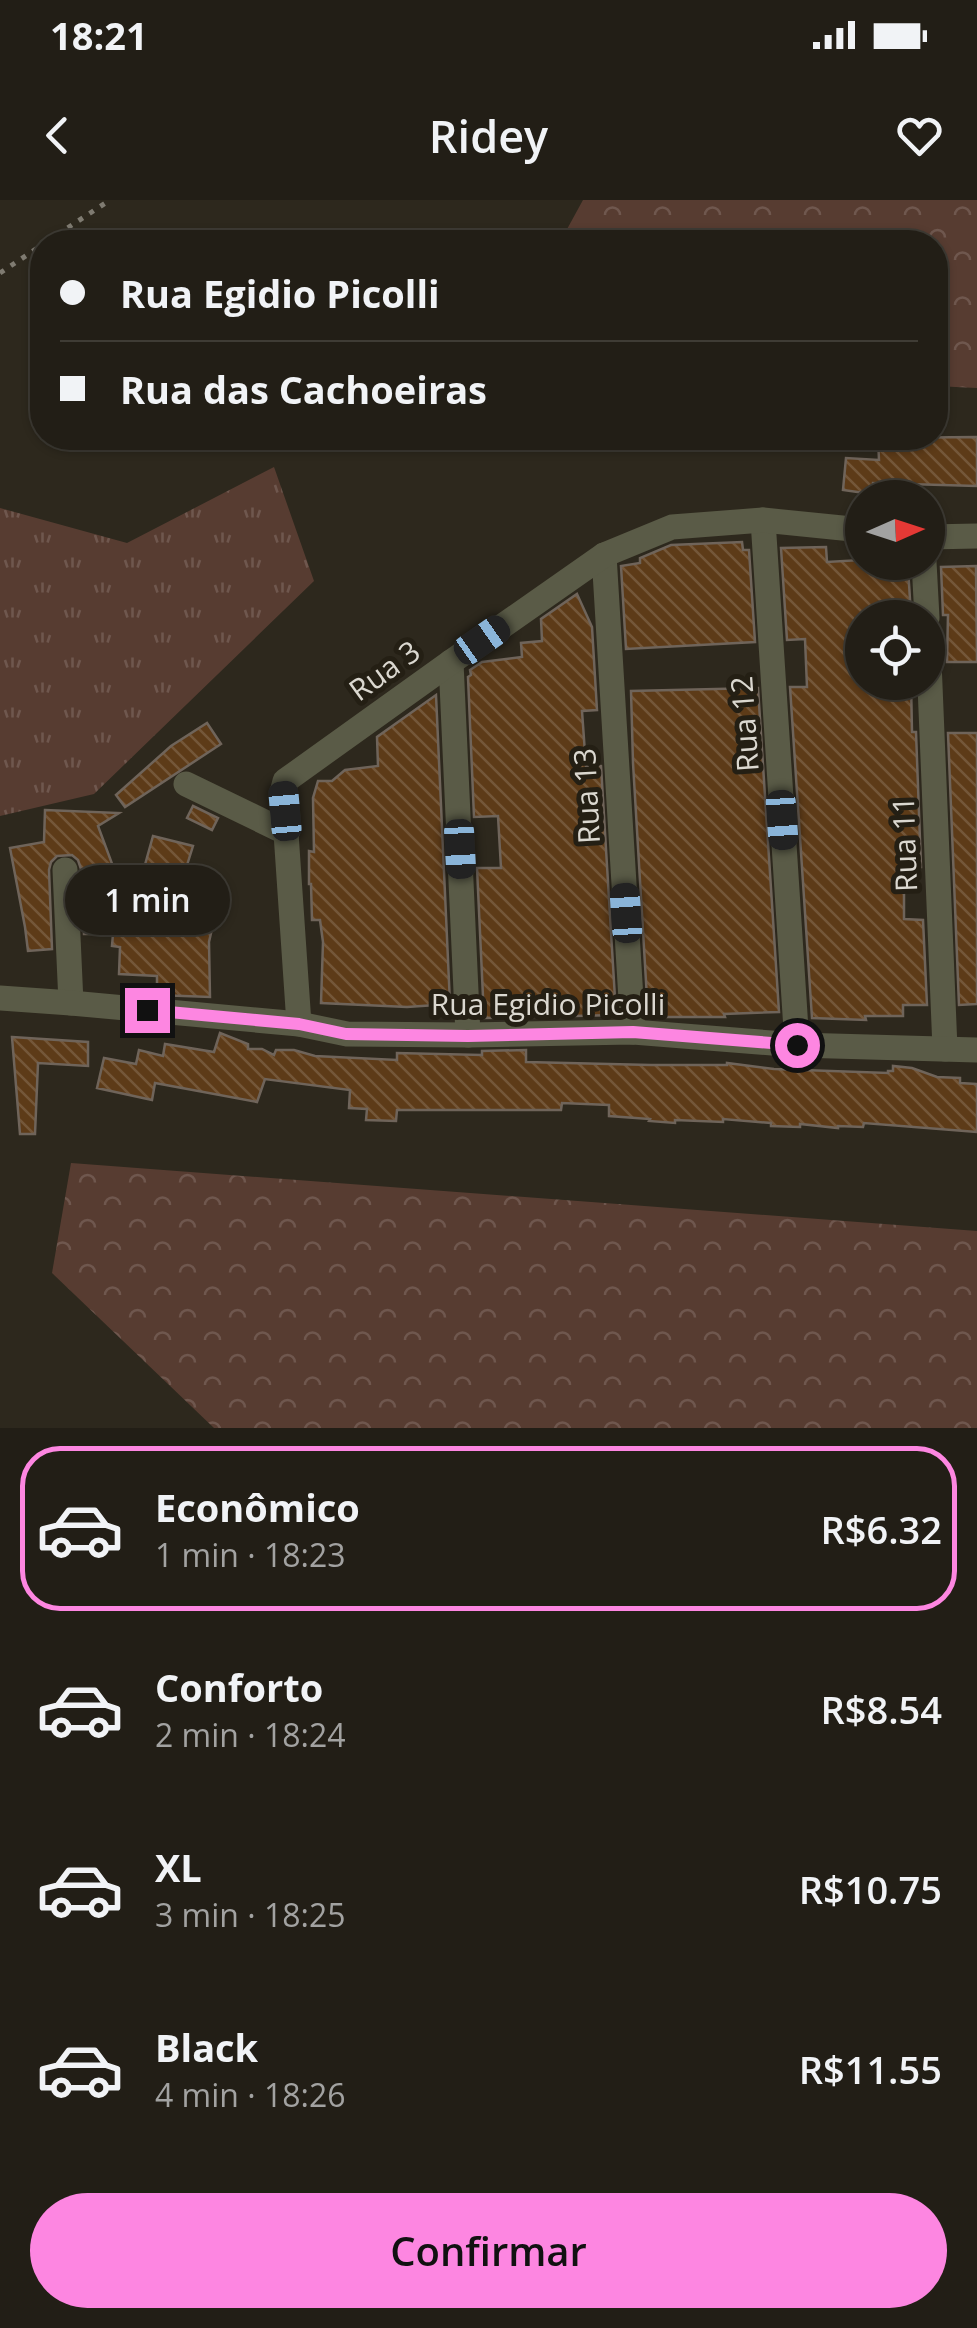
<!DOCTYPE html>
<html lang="pt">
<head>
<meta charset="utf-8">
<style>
  body { margin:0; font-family:"Open Sans",sans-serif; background:#2e2b23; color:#f1f3f6; height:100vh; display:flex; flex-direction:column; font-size:38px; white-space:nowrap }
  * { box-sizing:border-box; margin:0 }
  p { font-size:32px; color:#a2a2a1 }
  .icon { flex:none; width:55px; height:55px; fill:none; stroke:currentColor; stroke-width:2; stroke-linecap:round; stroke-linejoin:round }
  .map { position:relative; height:1228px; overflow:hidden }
  .sheet { display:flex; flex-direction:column; background:#221e16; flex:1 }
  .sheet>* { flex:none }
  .guide { position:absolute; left:30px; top:30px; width:918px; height:220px; border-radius:40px; box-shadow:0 2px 8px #0004,0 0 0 2px #3f3c35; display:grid; align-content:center; height:220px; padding:0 30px; background:#221e16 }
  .needle { width:65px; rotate:87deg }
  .fabs { position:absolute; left:845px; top:280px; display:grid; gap:20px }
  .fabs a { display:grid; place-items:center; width:100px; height:100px; border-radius:50%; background:#221e16; box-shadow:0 2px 8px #0004,0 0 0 2px #3f3c35; font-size:50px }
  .end { position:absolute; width:45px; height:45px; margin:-22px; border:12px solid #fd86e1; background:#111; box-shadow:0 0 0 5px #111 }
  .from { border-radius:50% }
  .bubble { position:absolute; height:70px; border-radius:35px; background:#221e16; box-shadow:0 2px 8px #0004,0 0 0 2px #3f3c35; font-size:32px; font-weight:600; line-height:70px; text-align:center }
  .car { position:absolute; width:30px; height:60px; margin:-30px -15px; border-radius:12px; box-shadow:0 0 8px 2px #0007; background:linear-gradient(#222 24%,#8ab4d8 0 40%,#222 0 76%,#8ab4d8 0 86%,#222 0) }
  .guide b { display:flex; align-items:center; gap:35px; height:95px; font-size:38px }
  .guide b+b { border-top:2px solid #3f3c35 }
  .guide i { width:25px; height:25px; background:#f1f3f6 }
  ul { padding:18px 0 0; list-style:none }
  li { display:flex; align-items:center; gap:30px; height:165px; margin:0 20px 15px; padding:0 10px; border:5px solid transparent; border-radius:40px }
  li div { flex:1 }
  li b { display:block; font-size:38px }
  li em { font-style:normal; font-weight:600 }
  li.active { border-color:#fd86e1 }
  li>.icon { width:90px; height:90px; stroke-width:1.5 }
  .button { display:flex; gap:20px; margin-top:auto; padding:20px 30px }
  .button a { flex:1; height:115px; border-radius:60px; background:#fd86e1; color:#111; font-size:40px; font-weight:600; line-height:115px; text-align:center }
  .status { display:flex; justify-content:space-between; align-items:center; height:70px; padding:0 50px; background:#221e16; direction:ltr }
  .status svg { height:28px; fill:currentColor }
  header { display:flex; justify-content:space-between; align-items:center; height:130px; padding:0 30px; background:#221e16; font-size:45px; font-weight:600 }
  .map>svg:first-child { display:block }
  .grass { fill:url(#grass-tufts) }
  .forest { fill:url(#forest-crowns) }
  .building { fill:url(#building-back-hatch); stroke:#6f645a; stroke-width:2.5 }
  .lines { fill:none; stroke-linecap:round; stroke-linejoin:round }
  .path { stroke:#7f7b71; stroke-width:5; stroke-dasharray:5 8; stroke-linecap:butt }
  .minor { stroke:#5a5b47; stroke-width:25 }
  .route { stroke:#fd86e1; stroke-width:12 }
  .labels { text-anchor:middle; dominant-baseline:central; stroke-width:10; stroke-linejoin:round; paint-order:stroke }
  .street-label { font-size:30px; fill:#dbd8d0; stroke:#241f14 }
</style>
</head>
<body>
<div class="status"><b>18:21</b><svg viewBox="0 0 49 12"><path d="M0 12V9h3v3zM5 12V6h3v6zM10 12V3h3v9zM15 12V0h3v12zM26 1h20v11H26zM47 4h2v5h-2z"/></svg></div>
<header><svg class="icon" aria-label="back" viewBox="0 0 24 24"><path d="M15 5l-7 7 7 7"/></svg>Ridey<svg class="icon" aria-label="heart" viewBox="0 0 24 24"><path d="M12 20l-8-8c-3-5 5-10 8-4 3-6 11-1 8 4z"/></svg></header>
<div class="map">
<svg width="977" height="1228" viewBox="0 0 977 1228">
  <defs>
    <pattern id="grass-tufts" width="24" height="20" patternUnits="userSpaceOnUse" patternTransform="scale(2.5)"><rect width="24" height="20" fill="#573c31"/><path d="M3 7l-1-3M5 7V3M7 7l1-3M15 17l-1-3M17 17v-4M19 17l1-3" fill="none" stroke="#6f574e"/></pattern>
    <pattern id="forest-crowns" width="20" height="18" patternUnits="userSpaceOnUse" patternTransform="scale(2.5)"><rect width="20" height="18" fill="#573c31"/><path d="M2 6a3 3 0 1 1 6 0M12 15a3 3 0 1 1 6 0" fill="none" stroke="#6f574e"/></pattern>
    <pattern id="building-back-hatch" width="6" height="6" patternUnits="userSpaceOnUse" patternTransform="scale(2.5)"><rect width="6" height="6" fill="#5d3b18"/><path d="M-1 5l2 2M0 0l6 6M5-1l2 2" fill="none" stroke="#745739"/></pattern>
  </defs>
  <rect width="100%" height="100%" fill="#2d281d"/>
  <path class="grass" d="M274 267 314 381 94 594 0 616V308L127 343Z"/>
  <g class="forest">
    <path d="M583 0H977V188L935 186V42H560Z"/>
    <path d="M71 963 977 1031V1228H214L52 1073Z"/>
  </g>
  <g class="building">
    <path d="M977 237V286L873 283 872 294 843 290 846 258 879 260 878 238Z"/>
    <path d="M742 342 743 350H749L755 442 626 449 621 366 640 363V358L671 345Z"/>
    <path d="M826 347 827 362 861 360 864 366 899 364V368H908L911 415 862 418V482H911L912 532H916L921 667H904V719L923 720 927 805H903V816H865L866 820 812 818 790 487H807L805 439 787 440 781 348Z"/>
    <path d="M976 366 977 462H947L948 415H943L941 367Z"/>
    <path d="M577 394 592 427 597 510 582 511 586 567 601 566 616 815 484 818 477 668H501L498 616 474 617 468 477 471 475 470 470 482 462 522 457 521 443 542 441 541 419Z"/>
    <path d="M758 488 779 812 724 814 725 817H654V815H648L633 563 631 491Z"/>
    <path d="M436 495 450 804 407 807 321 803 323 742 320 720H312L311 684H309V651L314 652 313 598 318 581H332L345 570 378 566 377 537Z"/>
    <path d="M207 523 221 544 125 607 116 595 171 546Z"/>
    <path d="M948 533H977V804L959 805Z"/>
    <path d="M193 606 218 618 212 630 187 618Z"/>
    <path d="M45 610 119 613 98 626 131 715 153 636 193 646 178 694 218 703 209 742 210 797 157 795V776L119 774 120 747 112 746 113 734H84L81 669 78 660 72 655 57 656 51 662 49 670 52 749 28 751 25 727 10 648 44 642Z"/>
    <path d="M220 833 248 844V849H262L274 855 276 850H294L315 856 397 860V853L482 855V851L526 850V862L651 865H727V863L774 869 888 873V871H893V866L912 868 937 877 960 878V883L977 884V932L864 923 863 927 838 926V928L800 924V927L771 926V923L723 919V922L675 920V923L649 921 650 919 609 916V905L562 903 561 910H397L396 921 366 920 367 909 349 908 350 890 265 879 257 902 155 883 152 900 97 888 104 858 136 864 139 850 163 856 165 844 214 852Z"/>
    <path d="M12 837 88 842V866L38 863 35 934H20Z"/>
  </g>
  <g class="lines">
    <g class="path">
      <path d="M46 42 110 0"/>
      <path d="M0 73 42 45"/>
    </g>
    <g class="minor">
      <path d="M763 320 797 845"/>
      <path d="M928 337 977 336"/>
      <path d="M604 355 633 832"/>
      <path d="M924 362 927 418"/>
      <path d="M928 437 945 849"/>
      <path d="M451 462 468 835"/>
      <path d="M186 584 287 633"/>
      <path d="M65 670 71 803"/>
      <path d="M0 798 71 803 299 824 347 834 468 835 633 832 797 845 977 850"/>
      <path d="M299 824 283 589 285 581 451 462 604 355 672 327 763 320 862 330"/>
    </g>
  </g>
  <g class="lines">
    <path class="route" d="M147 810 299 824 346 834 468 836 633 832 797 845"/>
  </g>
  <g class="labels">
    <g class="street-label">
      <text transform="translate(384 470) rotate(-36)">Rua 3</text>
      <text transform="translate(744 524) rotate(-94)">Rua 12</text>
      <text transform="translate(586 596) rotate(-93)">Rua 13</text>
      <text transform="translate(904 644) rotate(-92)">Rua 11</text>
      <text x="548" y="803">Rua Egidio Picolli</text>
    </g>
  </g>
</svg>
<div class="fabs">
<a><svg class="needle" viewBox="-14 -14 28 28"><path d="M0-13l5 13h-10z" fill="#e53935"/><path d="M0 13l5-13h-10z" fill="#a2a2a1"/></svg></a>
<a><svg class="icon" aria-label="locate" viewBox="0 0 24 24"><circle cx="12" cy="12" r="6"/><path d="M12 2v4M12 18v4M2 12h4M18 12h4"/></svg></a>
</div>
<i class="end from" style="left:797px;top:845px"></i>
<i class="end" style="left:147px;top:810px"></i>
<div class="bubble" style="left:65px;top:665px;width:165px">1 min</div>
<i class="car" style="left:482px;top:440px;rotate:55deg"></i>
<i class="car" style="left:285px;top:611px;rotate:355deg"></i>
<i class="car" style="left:782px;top:620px;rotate:176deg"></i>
<i class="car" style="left:460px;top:649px;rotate:177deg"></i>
<i class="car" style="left:626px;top:713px;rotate:356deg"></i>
<div class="guide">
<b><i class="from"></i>Rua Egidio Picolli</b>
<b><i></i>Rua das Cachoeiras</b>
</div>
</div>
<section class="sheet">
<ul>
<li class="active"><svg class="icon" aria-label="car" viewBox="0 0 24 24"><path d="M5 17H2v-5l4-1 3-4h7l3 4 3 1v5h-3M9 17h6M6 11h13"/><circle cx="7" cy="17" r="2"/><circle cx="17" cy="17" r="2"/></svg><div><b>Econômico</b><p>1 min · 18:23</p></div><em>R$6.32</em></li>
<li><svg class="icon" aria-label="car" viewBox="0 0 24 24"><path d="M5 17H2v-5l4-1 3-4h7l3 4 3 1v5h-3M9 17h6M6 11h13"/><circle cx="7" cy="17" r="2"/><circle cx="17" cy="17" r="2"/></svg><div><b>Conforto</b><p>2 min · 18:24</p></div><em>R$8.54</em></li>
<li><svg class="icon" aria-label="car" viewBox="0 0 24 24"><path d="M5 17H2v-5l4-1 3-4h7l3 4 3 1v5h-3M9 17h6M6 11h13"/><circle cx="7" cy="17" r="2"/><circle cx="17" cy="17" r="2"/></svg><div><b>XL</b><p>3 min · 18:25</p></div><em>R$10.75</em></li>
<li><svg class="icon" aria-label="car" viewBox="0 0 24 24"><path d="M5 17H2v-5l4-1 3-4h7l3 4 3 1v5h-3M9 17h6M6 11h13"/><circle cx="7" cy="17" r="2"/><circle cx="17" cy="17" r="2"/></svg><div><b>Black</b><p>4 min · 18:26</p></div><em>R$11.55</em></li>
</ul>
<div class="button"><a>Confirmar</a></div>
</section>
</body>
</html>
